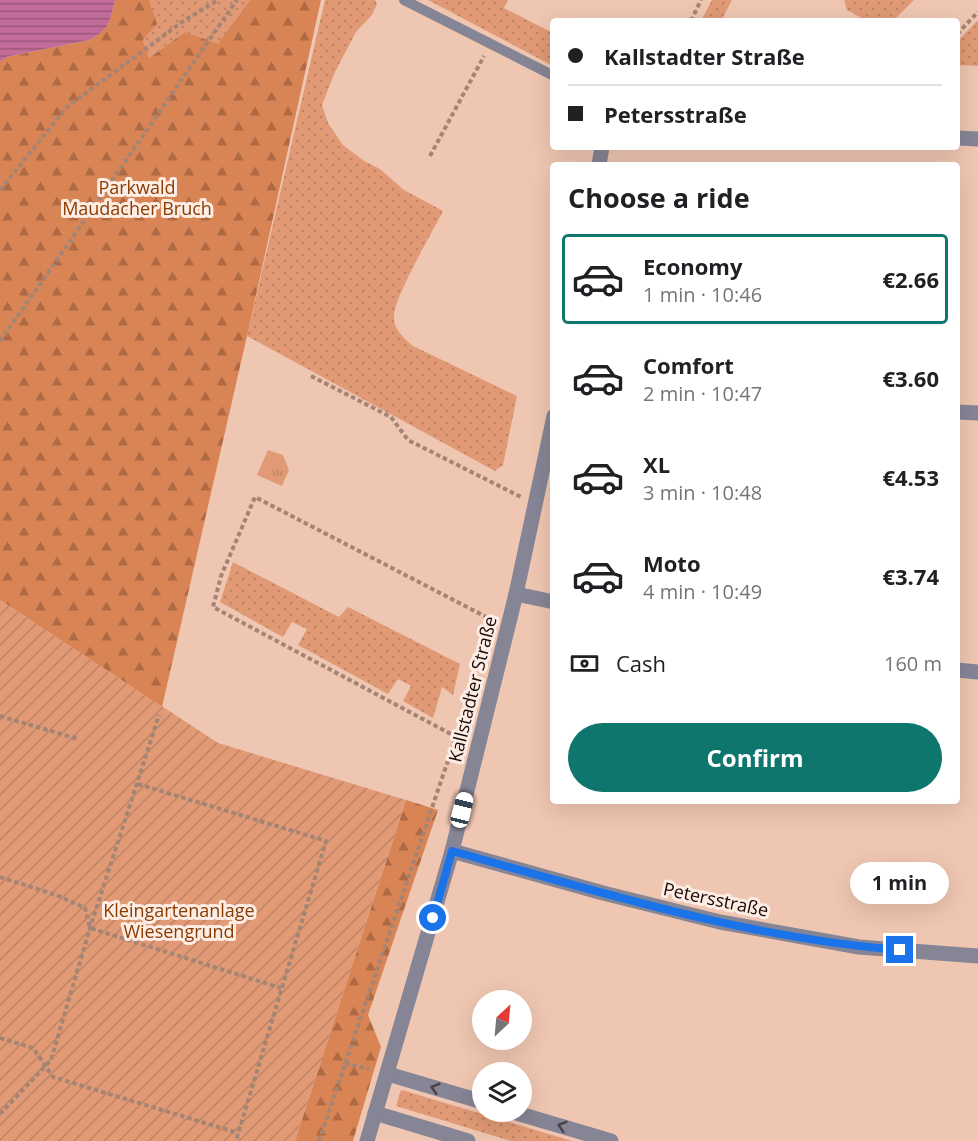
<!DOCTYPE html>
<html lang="en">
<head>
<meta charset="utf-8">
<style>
  body { margin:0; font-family:"Open Sans",sans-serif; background:#f2f2f2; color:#202124; height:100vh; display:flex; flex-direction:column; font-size:22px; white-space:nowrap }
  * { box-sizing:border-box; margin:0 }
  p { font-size:20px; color:#757577 }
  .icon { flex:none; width:33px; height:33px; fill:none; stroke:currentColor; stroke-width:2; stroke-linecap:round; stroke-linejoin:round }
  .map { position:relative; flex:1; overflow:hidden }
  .drawer { position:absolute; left:550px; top:162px; width:410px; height:642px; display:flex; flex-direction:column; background:#fff; border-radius:6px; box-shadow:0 6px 24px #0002 }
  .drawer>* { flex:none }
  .banner { position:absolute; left:550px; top:18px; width:410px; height:132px; border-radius:6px; box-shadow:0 6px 24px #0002; display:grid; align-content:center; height:132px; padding:0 18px; background:#fff }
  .needle { width:39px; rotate:26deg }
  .buttons { position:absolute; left:472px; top:990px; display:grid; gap:12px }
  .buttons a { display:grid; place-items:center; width:60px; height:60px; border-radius:50%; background:#fff; box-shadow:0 6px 24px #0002; font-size:30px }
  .end { position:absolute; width:27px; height:27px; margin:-14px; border:8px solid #1a73e8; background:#fff; box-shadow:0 0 0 3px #fff }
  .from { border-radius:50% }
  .bubble { position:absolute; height:42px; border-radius:21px; background:#fff; box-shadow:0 6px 24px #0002; font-size:20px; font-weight:700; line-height:42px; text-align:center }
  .car { position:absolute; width:18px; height:36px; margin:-18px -9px; border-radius:8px; box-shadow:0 0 4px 2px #0007; background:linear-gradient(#fff 24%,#345 0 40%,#fff 0 76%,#345 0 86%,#fff 0) }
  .banner b { display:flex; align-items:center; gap:21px; height:57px; font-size:22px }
  .banner b+b { border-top:2px solid #e0e0e0 }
  .banner i { width:15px; height:15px; background:#202124 }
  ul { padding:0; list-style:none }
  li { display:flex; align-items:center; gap:18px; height:90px; margin:0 12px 9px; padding:0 6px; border:3px solid transparent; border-radius:6px }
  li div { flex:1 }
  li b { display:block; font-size:22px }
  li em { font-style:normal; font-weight:700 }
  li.selected { border-color:#0f766e }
  li>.icon { width:54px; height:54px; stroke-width:1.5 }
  h2 { padding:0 18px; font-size:27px; line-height:72px }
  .pay { display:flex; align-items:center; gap:15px; height:66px; padding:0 18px; font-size:22px }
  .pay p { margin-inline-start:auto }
  .cta { display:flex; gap:12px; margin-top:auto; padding:12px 18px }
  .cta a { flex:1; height:69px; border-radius:36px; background:#0f766e; color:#fff; font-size:24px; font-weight:700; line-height:69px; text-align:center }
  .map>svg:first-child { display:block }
  .grass { fill:url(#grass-dots) }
  .forest { fill:url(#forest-firs) }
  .park { fill:url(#park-tufts) }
  .garden { fill:url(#garden-furrows) }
  .water { fill:url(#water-rules) }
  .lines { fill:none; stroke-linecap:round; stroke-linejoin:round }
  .path { stroke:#a48475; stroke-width:4; stroke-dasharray:4.5 3; stroke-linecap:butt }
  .service { stroke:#868595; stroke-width:10 }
  .minor { stroke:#868595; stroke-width:15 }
  .oneway { stroke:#494145 }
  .route { stroke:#1a73e8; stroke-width:8 }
  .labels { text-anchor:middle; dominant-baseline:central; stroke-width:6; stroke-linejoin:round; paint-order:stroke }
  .park-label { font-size:18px; fill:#893c02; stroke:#feede4 }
  .street-label { font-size:18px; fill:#170a04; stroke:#feede4 }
</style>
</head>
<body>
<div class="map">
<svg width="978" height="1141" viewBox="0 0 978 1141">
  <defs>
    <pattern id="grass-dots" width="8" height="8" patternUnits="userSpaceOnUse" patternTransform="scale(1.5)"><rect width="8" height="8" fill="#e19a75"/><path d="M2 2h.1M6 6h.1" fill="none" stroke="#c08364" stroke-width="1.8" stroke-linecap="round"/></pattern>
    <pattern id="forest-firs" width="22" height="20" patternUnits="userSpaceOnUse" patternTransform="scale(1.5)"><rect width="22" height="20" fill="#d98455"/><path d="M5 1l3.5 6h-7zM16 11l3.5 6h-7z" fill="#af6a44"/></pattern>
    <pattern id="park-tufts" width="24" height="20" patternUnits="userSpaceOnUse" patternTransform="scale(1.5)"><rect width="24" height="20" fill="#e19a75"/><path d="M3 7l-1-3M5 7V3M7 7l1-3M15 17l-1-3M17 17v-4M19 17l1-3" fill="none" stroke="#c08364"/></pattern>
    <pattern id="garden-furrows" width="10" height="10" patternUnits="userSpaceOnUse" patternTransform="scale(1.5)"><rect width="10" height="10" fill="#e19a75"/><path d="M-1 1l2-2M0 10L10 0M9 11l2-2" fill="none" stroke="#c08364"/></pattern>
    <pattern id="water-rules" width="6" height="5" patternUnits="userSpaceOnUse" patternTransform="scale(1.5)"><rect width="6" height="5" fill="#c26c99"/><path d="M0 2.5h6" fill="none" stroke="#9d577b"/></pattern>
  </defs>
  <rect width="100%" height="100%" fill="#efc6b1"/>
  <g class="grass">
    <path d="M149 0H250L218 45 185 32 149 58 143 40 156 24Z"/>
    <path d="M325 0H375L377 4 372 15 356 32 335 72 322 105 328 123 343 145 364 161 380 169 404 190 443 211C432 233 395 295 394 316 393 329 404 338 413 346L517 396 503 465 495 471 247 336Z"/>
    <path d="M428 0H508L504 8 553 33V66Z"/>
    <path d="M712 0H732L721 21H701Z"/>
    <path d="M844 0H914L893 21H867L847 10Z"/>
    <path d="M978 20V66L957 65V42Z"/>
    <path d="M233 562 339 617 348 607 460 664 453 695 442 687 433 718 403 701 411 686 398 679 388 694 298 645 307 629 292 622 283 637 220 602Z"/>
    <path d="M401 1090H402L572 1141H511L396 1106Z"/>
  </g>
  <g class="forest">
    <path d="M115 0H149L157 24 143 40 149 58 185 32 218 44 250 0H321L247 336 162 707 0 600V62L6 57 89 40C109 29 110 21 115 0Z"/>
    <path d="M406 800 438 810 368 1015 381 1047 353 1141H295Z"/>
  </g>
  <path class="park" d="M268 450 283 455 289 470 282 486 257 475Z"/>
  <path class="garden" d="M0 600 218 743 406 800 295 1141H0Z"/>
  <path class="water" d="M0 0H115C110 21 110 29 89 40L6 57 0 62Z"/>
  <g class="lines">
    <g class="path">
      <path d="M691 21 701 0"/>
      <path d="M957 34 978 12"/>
      <path d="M430 156 484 56"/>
      <path d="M0 190 67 107 182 22 218 0"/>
      <path d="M0 341C80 228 158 113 237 0"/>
      <path d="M311 376 391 417 408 440 521 497"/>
      <path d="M0 716 78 739"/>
      <path d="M464 741 213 607 221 576 255 497 494 621"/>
      <path d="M138 784 326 841 236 1141"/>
      <path d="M0 877 59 896 85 908 90 928 281 988"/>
      <path d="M0 1038 33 1048 53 1077 238 1133"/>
      <path d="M345 1063 369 1069"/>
      <path d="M0 1114 51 1060 90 928 159 715"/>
      <path d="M319 1141 456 737"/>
    </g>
    <path class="service" d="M404 0 554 76"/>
    <g class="minor">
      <path d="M957 138 978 139"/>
      <path d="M599 165 602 147"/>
      <path d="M957 412 978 413"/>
      <path d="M516 594 554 602"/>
      <path d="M957 670 978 672"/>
      <path d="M452 851 603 893 720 922 859 947 978 956"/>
      <path d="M388 1074 483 1102"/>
      <path d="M513 1112 611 1141"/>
      <path d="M375 1113 468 1141"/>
      <path d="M367 1141 452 851 516 594 554 416"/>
    </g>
  </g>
  <defs><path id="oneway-chevron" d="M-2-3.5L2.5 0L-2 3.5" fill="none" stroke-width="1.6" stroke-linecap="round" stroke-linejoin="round" transform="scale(1.5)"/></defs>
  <g class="oneway">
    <use href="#oneway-chevron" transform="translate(435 1088) rotate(-163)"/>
    <use href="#oneway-chevron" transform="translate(562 1126) rotate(-163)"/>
  </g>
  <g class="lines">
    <path class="route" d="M433 918 452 851C599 892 747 938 900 950"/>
  </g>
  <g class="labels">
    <g class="park-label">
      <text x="137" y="187">Parkwald<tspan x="137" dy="21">Maudacher Bruch</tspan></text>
      <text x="179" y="910">Kleingartenanlage<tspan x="179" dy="21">Wiesengrund</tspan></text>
    </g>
    <g class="street-label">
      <text transform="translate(472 689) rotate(-76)">Kallstadter Straße</text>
      <text transform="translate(716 899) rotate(12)">Petersstraße</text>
    </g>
  </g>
</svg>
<div class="buttons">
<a><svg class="needle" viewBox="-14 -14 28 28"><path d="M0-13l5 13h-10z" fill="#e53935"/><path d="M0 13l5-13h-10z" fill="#757577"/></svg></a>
<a><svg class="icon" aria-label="layers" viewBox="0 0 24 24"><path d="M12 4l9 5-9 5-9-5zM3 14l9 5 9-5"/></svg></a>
</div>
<i class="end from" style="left:433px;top:918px"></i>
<i class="end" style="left:900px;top:950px"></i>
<div class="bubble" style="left:850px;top:862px;width:99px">1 min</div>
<i class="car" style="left:462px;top:810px;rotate:14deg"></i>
<div class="banner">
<b><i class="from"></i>Kallstadter Straße</b>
<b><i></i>Petersstraße</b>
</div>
<section class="drawer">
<h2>Choose a ride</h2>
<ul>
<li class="selected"><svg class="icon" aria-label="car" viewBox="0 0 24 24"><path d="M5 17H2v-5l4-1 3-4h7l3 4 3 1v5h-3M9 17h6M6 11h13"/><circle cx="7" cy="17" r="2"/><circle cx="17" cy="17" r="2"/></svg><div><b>Economy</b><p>1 min · 10:46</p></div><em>€2.66</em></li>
<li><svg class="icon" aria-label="car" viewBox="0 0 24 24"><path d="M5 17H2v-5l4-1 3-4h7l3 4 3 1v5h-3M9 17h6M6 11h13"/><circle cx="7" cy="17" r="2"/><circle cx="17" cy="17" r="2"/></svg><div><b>Comfort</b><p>2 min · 10:47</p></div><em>€3.60</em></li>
<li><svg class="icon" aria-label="car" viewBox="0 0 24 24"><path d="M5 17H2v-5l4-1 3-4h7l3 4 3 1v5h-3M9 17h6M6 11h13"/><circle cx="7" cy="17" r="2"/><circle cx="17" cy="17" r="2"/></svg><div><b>XL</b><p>3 min · 10:48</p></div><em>€4.53</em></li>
<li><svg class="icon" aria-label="car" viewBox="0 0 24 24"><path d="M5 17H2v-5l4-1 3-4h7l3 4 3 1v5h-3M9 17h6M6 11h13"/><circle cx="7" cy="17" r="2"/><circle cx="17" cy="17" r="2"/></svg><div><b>Moto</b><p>4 min · 10:49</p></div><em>€3.74</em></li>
</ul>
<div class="pay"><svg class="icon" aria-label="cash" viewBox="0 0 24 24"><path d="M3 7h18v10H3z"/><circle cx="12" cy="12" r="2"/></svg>Cash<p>160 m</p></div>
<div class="cta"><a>Confirm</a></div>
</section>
</div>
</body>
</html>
